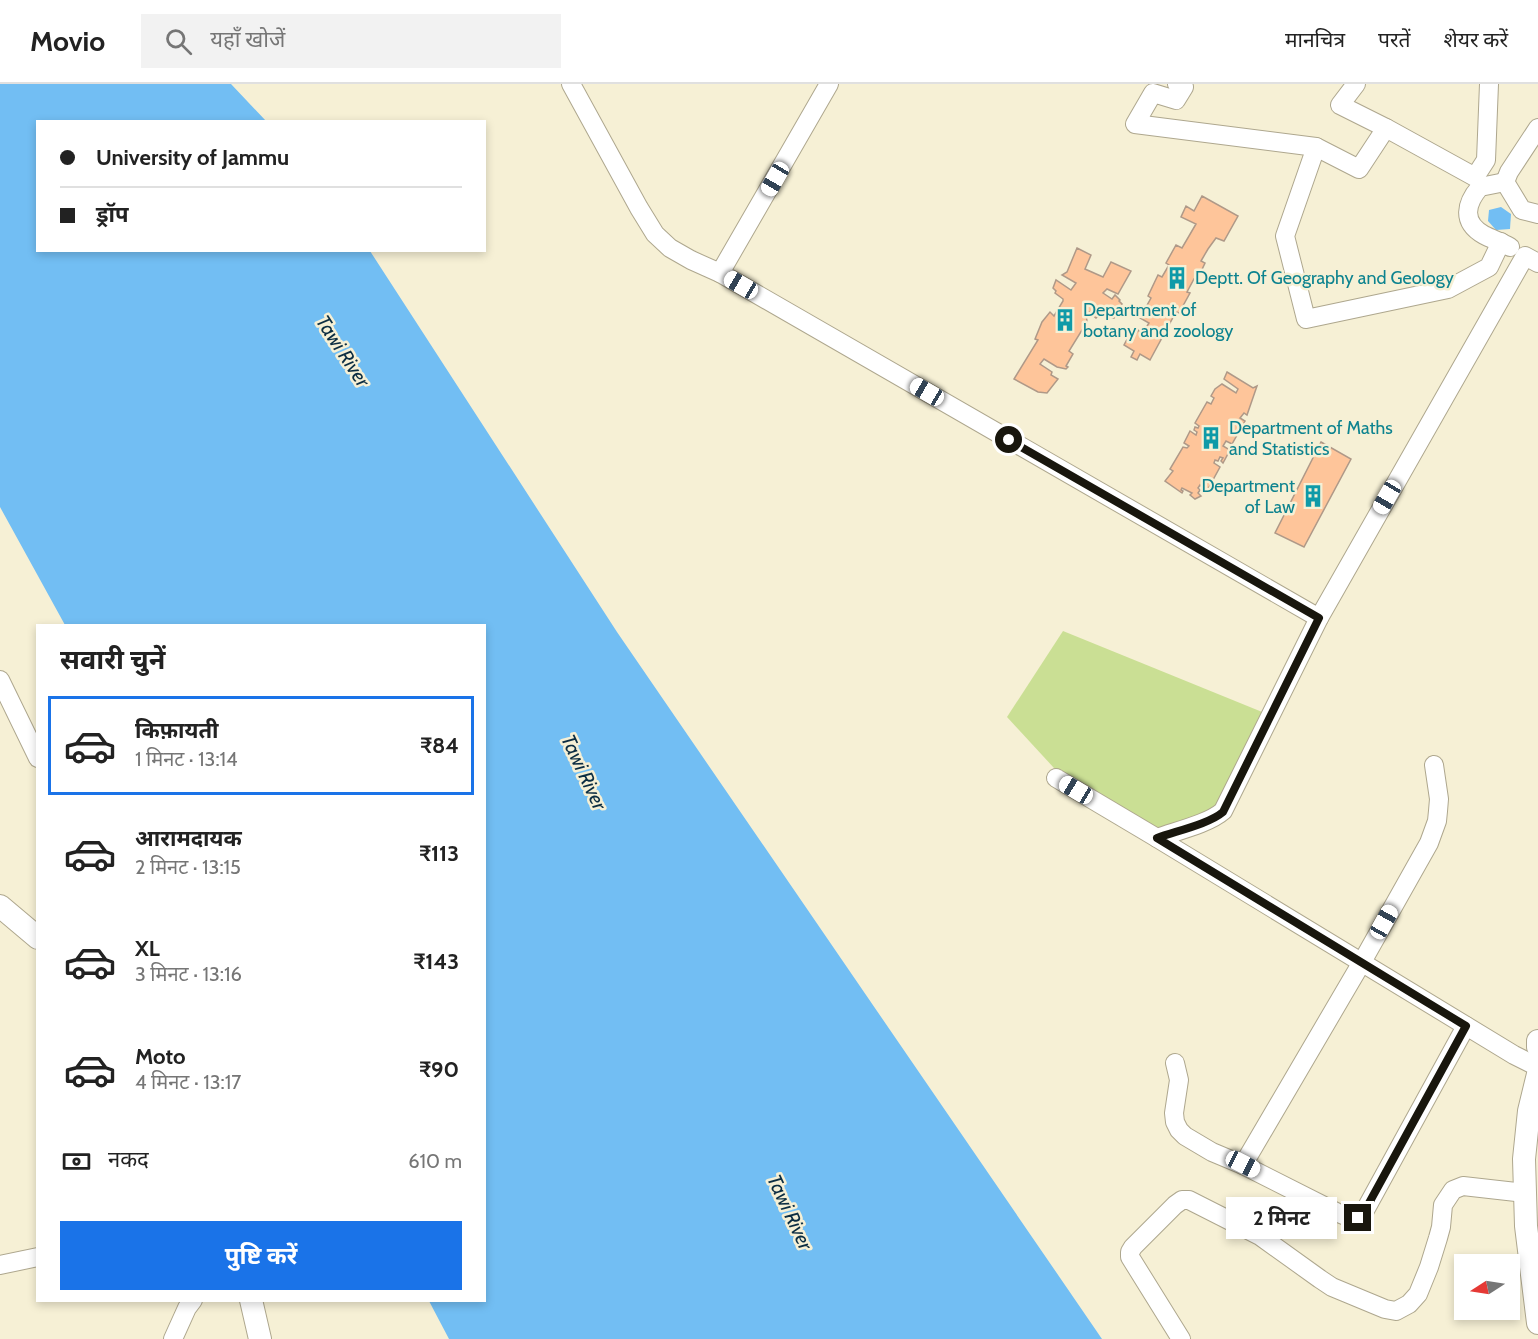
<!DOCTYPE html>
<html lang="hi">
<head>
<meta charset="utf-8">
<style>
  body { margin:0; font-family:Cabin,"Noto Sans Devanagari",sans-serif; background:#f2f2f2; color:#222; height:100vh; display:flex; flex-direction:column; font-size:22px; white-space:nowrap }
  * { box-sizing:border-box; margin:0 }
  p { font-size:20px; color:#767676 }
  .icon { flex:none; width:33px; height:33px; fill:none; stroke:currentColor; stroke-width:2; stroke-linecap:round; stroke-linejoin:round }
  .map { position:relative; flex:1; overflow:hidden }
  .panel { position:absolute; left:36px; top:540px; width:450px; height:678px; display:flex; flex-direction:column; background:#fff; border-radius:0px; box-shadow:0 3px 9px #0003 }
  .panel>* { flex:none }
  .top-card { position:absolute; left:36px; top:36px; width:450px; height:132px; border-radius:0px; box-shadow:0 3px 9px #0003; display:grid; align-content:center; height:132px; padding:0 24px; background:#fff }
  .needle { width:39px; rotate:258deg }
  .fabs { position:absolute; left:1454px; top:1170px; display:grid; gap:12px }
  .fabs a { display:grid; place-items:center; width:66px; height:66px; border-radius:0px; background:#fff; box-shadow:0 3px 9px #0003; font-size:30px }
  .end { position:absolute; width:27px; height:27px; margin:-14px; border:8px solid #18160d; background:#fff; box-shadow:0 0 0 3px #fff }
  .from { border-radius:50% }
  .bubble { position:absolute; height:42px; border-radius:0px; background:#fff; box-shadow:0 3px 9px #0003; font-size:20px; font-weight:700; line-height:42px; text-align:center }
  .car { position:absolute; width:18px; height:36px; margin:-18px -9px; border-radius:8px; box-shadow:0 0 4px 2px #0007; background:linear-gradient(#fff 24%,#345 0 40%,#fff 0 76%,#345 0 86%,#fff 0) }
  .top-card b { display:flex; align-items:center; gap:21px; height:57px; font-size:22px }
  .top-card b+b { border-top:2px solid #e0e0e0 }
  .top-card i { width:15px; height:15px; background:#222 }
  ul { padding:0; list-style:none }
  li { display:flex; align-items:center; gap:18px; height:99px; margin:0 12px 9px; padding:0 12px; border:3px solid transparent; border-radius:0px }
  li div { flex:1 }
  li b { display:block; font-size:22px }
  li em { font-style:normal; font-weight:700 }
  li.active { border-color:#1a73e8 }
  li>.icon { width:54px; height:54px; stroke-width:1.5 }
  h2 { padding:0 24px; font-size:27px; line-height:72px }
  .pay { display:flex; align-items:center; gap:15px; height:66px; padding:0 24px; font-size:22px }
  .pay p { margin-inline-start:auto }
  .button { display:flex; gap:12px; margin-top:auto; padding:12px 24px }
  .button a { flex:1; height:69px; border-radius:0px; background:#1a73e8; color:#fff; font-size:24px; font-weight:700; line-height:69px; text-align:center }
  header { display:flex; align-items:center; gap:36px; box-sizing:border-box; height:84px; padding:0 30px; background:#fff; border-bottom:2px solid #e0e0e0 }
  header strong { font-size:28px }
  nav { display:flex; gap:33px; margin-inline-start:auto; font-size:21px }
  .search { width:420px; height:54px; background:#f2f2f2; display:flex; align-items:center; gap:15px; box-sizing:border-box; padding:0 21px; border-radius:0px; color:#767676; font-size:22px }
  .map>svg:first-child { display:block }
  .green { fill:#cadf94 }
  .water { fill:#72bef3 }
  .building { fill:#fec59a; stroke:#af9988; stroke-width:1.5 }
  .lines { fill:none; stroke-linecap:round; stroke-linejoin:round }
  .minor-casing { stroke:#aea78e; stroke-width:20 }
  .major-casing { stroke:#aea78e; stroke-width:24 }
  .minor { stroke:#fff; stroke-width:18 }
  .major { stroke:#fff; stroke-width:22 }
  .route { stroke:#18160d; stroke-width:8 }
  .labels { text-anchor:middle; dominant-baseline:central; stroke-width:5; stroke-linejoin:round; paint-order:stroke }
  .culture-label { font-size:18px; fill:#0d838f; stroke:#f6f0d5; text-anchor:start }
  .water-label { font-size:20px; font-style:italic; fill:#0b2d42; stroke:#f6f0d5 }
</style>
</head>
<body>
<header>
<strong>Movio</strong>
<div class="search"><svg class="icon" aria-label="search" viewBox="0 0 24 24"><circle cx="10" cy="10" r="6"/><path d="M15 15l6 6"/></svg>यहाँ खोजें</div>
<nav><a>मानचित्र</a><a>परतें</a><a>शेयर करें</a></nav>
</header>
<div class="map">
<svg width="1538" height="1255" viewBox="0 0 1538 1255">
  <rect width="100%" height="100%" fill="#f6f0d5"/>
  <path class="green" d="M1063 547 1272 632 1225 738 1166 758 1054 684 1007 633Z"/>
  <g class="water">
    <path d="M0 0H231L266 37 38 38V166L370 167 617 548 1102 1255H449L429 1217 484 1216V542L65 541 0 423Z"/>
    <path d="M1501 123 1511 130 1510 145 1496 146 1488 137 1489 126Z"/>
  </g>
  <g class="building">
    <path d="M1202 112 1238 132 1224 157 1216 154 1208 165 1201 177 1205 179 1197 196 1194 195 1187 208 1190 209 1179 229 1176 228 1150 276 1140 270 1137 276 1131 273 1134 267 1124 261 1132 246 1136 249 1138 246 1142 250 1149 239 1140 234 1151 214 1148 212 1158 191 1162 193 1169 181 1166 179 1176 161 1182 164 1196 140 1181 133 1186 122 1194 127Z"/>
    <path d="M1077 164 1091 171 1085 185 1103 193 1111 178 1131 187 1118 210 1107 205 1103 209 1112 215 1115 211 1120 216 1119 217 1122 220 1114 234 1101 230 1096 234 1089 228 1086 229 1087 238 1069 267 1073 270 1066 282 1068 283 1066 285 1057 283 1044 275 1040 280 1052 288 1051 291 1058 295 1047 309 1038 308 1014 295 1038 256 1035 255 1042 238 1050 228 1054 232 1063 217V215L1055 209 1056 207 1053 204 1056 196 1071 206 1076 199 1062 191 1067 188Z"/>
    <path d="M1227 288 1253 304 1257 302 1247 331 1244 329 1240 334 1245 337 1232 360 1226 357 1223 362 1230 366 1223 379 1221 377 1223 374 1220 373 1218 377 1215 376 1214 379 1220 383 1208 405H1204L1200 401 1198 404 1200 406 1198 409 1201 412 1195 415 1190 411 1192 409 1182 404 1181 406 1183 407 1182 409 1165 397 1173 387 1170 385 1183 363 1187 364 1189 362 1184 359 1190 347 1196 351 1197 348 1194 346 1195 343 1198 344 1199 342 1195 339 1207 318 1211 320 1214 314 1211 312 1215 305 1222 300 1236 309 1238 305 1224 295Z"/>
    <path d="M1321 358 1351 375 1304 463 1275 449Z"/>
  </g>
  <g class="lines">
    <g class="minor-casing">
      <g id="minor">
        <path d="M571 0 639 124 655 150 670 164 691 176 720 189"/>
        <path d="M829 0 720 189 1319 534 1525 172 1538 179"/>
        <path d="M1177 0 1184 3 1176 16 1153 9 1135 40 1316 63"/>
        <path d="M1356 0 1340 21 1386 44 1475 93 1486 76 1489 0"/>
        <path d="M1386 44 1359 85 1316 63 1285 152 1306 235 1448 205 1489 183 1501 158"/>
        <path d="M1505 98 1480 103C1466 119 1461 138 1484 151 1492 155 1501 158 1510 163"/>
        <path d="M1505 98 1509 88 1538 44"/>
        <path d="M1505 98 1522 126 1538 130"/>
        <path d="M1319 534 1223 727C1208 740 1176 747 1157 754L1514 971 1538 983"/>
        <path d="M0 596 38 674"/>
        <path d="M1056 694 1157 754"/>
        <path d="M1175 979 1179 996 1174 1029 1175 1038 1179 1046 1185 1052 1212 1068 1243 1081 1336 1128 1353 1135 1358 1134 1363 1130 1466 942"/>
        <path d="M1243 1081 1362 878 1429 759 1437 737 1438 727 1439 715 1434 681"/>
        <path d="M0 1181 38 1173"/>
        <path d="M173 1255 187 1224 193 1216"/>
        <path d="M1181 1255 1130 1173V1168L1133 1163 1175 1121 1182 1116H1189L1260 1152 1320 1195 1332 1203 1385 1225 1396 1227 1409 1220 1418 1210 1429 1183 1438 1154 1441 1143 1443 1121 1453 1106 1463 1102 1525 1109"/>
      </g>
    </g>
    <g class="major-casing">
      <g id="major">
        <path d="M0 822 38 854"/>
        <path d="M1538 957V963"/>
        <path d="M1538 990 1529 1027 1524 1075 1526 1142 1538 1239"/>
        <path d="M251 1216 260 1255"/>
      </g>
    </g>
    <use href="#minor" class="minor"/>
    <use href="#major" class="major"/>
  </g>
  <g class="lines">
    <path class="route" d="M1009 356 1319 534 1223 728C1209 740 1176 747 1157 754L1466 942 1363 1130 1358 1134"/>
  </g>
  <defs>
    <g id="building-bare" transform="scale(1.8)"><path d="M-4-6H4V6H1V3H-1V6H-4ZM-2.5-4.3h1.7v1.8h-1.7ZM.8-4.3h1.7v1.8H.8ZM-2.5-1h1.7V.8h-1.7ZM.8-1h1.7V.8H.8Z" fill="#0f9aa8" stroke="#f6f0d5" stroke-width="2.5" paint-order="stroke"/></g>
  </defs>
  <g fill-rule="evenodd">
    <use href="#building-bare" x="1177" y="194"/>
    <use href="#building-bare" x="1065" y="236"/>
    <use href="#building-bare" x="1211" y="354"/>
    <use href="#building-bare" x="1313" y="412"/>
  </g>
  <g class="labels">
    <g class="culture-label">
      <text x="1195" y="194">Deptt. Of Geography and Geology</text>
      <text x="1083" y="226">Department of<tspan x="1083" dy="21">botany and zoology</tspan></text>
      <text x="1229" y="344">Department of Maths<tspan x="1229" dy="21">and Statistics</tspan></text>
      <text x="1295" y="402" text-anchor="end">Department<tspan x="1295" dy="21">of Law</tspan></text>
    </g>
    <g class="water-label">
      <text transform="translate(343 267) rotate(57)">Tawi River</text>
      <text transform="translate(584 688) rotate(65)">Tawi River</text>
      <text transform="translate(790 1128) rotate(65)">Tawi River</text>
    </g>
  </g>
</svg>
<div class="fabs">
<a><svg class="needle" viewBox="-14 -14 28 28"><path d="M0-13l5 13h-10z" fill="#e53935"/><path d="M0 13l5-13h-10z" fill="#767676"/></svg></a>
</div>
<i class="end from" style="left:1009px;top:356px"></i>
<i class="end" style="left:1358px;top:1134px"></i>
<div class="bubble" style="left:1226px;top:1113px;width:111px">2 मिनट</div>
<i class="car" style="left:775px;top:95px;rotate:210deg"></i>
<i class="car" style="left:741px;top:201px;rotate:300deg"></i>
<i class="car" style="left:927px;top:308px;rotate:300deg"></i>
<i class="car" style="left:1387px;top:413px;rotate:210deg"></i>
<i class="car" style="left:1076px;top:706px;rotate:301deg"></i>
<i class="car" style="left:1384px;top:838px;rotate:29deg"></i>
<i class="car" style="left:1243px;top:1080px;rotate:117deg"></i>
<div class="top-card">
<b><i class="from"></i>University of Jammu</b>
<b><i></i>ड्रॉप</b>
</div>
<section class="panel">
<h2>सवारी चुनें</h2>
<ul>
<li class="active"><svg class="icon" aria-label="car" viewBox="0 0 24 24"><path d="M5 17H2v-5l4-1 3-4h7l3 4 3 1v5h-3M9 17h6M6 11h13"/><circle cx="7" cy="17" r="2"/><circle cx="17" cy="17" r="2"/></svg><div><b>किफ़ायती</b><p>1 मिनट · 13:14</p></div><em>₹84</em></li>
<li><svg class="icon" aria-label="car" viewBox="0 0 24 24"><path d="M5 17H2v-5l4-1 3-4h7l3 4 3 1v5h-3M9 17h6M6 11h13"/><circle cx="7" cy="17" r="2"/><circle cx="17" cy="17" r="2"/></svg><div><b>आरामदायक</b><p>2 मिनट · 13:15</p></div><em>₹113</em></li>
<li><svg class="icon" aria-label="car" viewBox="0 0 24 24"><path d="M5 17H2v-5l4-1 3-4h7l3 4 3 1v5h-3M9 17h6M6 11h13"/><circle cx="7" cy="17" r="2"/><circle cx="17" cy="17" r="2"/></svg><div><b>XL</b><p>3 मिनट · 13:16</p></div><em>₹143</em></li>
<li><svg class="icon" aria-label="car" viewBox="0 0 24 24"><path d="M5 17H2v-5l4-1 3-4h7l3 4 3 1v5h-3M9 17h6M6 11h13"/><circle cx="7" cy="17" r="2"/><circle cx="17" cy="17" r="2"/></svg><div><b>Moto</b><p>4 मिनट · 13:17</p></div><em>₹90</em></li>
</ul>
<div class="pay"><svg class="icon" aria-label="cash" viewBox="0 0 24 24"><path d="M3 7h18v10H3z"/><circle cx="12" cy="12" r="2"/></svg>नकद<p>610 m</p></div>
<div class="button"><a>पुष्टि करें</a></div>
</section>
</div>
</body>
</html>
